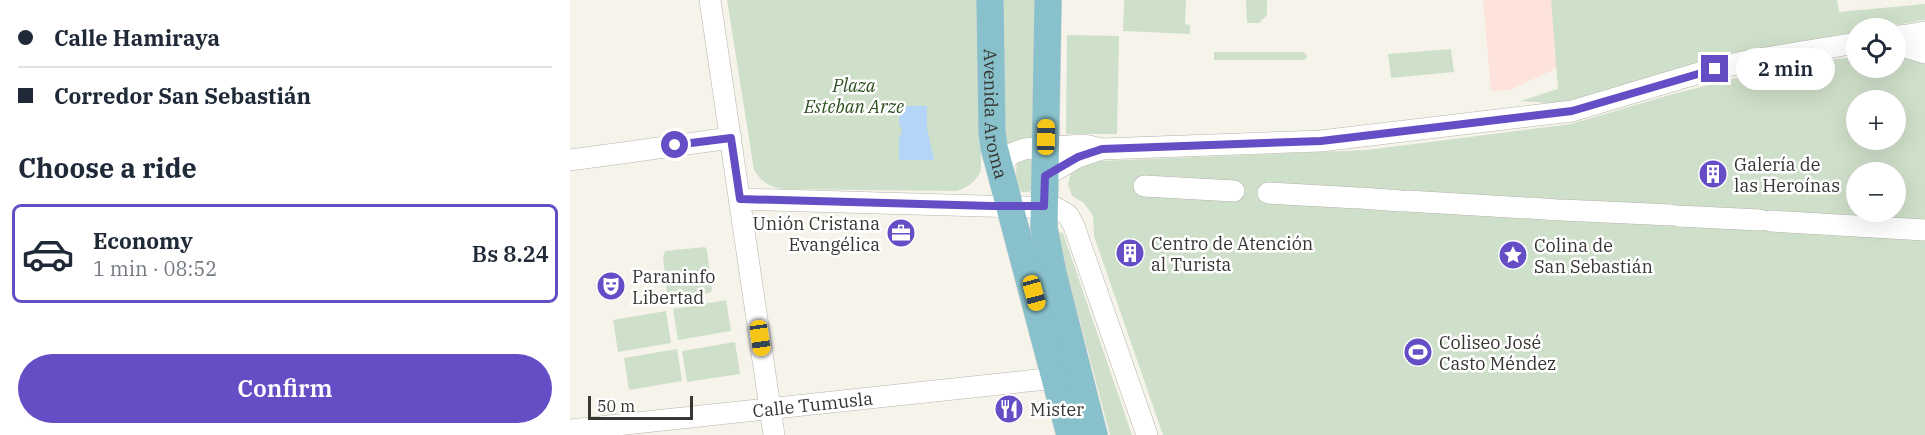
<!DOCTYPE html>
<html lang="en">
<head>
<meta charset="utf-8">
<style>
  body { margin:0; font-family:"IBM Plex Serif",serif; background:#f6f6f7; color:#1f2937; height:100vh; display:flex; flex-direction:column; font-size:22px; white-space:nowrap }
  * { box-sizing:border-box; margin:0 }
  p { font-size:20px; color:#747a83 }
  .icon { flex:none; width:33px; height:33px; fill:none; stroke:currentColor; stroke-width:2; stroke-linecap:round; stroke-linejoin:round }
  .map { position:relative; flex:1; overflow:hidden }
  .sheet { display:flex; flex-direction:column; background:#fff; width:570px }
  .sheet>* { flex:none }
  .top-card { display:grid; align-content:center; height:132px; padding:0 18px; background:#fff }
  .fabs { position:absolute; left:1276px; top:18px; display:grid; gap:12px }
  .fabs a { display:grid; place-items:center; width:60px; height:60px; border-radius:50%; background:#fff; box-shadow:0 6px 24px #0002; font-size:30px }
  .scale { position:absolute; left:18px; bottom:15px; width:105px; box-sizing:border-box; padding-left:6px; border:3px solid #373632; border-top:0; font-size:16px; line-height:21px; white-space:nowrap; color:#373632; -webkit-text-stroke:4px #fff; paint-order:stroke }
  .end { position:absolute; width:27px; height:27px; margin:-14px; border:8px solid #654dc6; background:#fff; box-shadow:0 0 0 3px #fff }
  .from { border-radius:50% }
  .bubble { position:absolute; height:42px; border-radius:21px; background:#fff; box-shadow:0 6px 24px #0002; font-size:20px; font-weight:600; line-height:42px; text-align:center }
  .car { position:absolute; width:18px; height:36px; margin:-18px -9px; border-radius:8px; box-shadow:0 0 4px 2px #0007; background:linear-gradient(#f5c518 24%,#345 0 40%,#f5c518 0 76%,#345 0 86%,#f5c518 0) }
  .top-card b { display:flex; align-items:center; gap:21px; height:57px; font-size:22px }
  .top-card b+b { border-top:2px solid #e0e1e3 }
  .top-card i { width:15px; height:15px; background:#1f2937 }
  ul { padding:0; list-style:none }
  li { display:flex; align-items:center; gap:18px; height:99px; margin:0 12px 9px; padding:0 6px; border:3px solid transparent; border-radius:9px }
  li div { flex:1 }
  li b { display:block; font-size:22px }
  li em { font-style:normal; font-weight:600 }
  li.on { border-color:#654dc6 }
  li>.icon { width:54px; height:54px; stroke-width:1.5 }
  h2 { padding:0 18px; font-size:27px; line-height:72px }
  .primary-button { display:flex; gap:12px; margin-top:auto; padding:12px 18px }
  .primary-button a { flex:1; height:69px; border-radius:36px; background:#654dc6; color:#fff; font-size:24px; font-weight:600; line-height:69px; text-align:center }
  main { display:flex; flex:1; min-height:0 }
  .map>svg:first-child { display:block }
  .industrial { fill:#fde3dc }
  .green { fill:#cfe0ca; fill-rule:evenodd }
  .water { fill:#b4d5f7 }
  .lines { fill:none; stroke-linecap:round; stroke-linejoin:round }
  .minor-casing { stroke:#b6b3ab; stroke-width:22 }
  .major-casing { stroke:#d3d3d2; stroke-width:28 }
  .minor { stroke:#fff; stroke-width:21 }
  .major { stroke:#88c1cb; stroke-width:27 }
  .route { stroke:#654dc6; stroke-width:8 }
  .labels { text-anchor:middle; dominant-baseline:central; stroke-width:5; stroke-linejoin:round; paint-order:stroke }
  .park-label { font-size:18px; font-style:italic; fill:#2b4f1d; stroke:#fff }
  .street-label { font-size:18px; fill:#373632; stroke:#fff }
  .poi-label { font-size:18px; fill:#373632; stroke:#fff; text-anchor:start }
</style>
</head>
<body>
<main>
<section class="sheet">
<div class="top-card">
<b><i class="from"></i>Calle Hamiraya</b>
<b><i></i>Corredor San Sebastián</b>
</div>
<h2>Choose a ride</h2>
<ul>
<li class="on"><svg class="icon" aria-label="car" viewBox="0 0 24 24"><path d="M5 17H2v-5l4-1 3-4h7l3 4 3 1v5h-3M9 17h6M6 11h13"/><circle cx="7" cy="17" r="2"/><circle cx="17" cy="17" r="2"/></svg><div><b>Economy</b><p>1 min · 08:52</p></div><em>Bs 8.24</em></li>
</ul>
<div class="primary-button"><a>Confirm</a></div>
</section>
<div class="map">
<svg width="1355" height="435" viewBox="0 0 1355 435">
  <rect width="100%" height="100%" fill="#f6f4ea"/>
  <path class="industrial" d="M913 0H981L987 68 940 90 921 91Z"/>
  <g class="green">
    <path d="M157 0H411V171C405 182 399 187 386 191L211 189C198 186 191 181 184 170Z"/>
    <path d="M430 0H469L467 139 436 148Z"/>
    <path d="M554 0H616L615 24 620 25V34L553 31Z"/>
    <path d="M676 0H697V15L689 23H677Z"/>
    <path d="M981 0H1267L1269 12 1355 4V20L1309 28H1287V32L1175 51 992 104 950 101 988 89Z"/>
    <path d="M497 35 549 36 547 134H496Z"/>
    <path d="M881 49 884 72 821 78 818 54Z"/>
    <path d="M644 52H733L736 54 737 57 734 60H644Z"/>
    <path d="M1326 56 1355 60V435H593L524 236 523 216 514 203 502 196 498 184 501 173 507 167 528 161 797 150 1001 124 1103 94 1226 63 1287 57V68H1326ZM1287 100H1326V140H1287ZM1287 172H1326V212H1287Z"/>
    <path d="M456 158 462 159 464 189 458 192H452L445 185 447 162Z"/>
    <path d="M489 232 493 233 562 435H540L489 242Z"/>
    <path d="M135 247 137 250 142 290 139 293 101 298 97 295 93 257 95 251Z"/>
    <path d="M156 300 161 331 108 340 103 309Z"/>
    <path d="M96 311 101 343 48 352 43 320Z"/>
    <path d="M165 342 170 374 117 382 112 351Z"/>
    <path d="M107 349 112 381 59 390 54 358Z"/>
  </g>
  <path class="water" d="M330 106H357V128L364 160H329V139L332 130 329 124Z"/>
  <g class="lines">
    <g class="minor-casing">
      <g id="minor">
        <path d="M140 0 204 435"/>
        <path d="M1333 35 1338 48 1355 53"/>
        <path d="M1326 37 1355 32"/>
        <path d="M0 160 161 138"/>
        <path d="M428 169 441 154 454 149 514 145 532 149 751 141 1002 111 1129 73 1177 61 1287 43"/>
        <path d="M475 176 508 157 529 150"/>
        <path d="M574 186 664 191"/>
        <path d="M698 193 787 198"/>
        <path d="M791 198 831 201"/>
        <path d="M170 199 486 208 498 215 504 226 577 435"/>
        <path d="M837 201 956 208"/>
        <path d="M960 208 988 210"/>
        <path d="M992 210 1101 215"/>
        <path d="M1107 216 1190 220"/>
        <path d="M1200 221 1355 230"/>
        <path id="s1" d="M0 430 486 378"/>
      </g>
    </g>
    <g class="major-casing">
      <g id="major">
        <path id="s2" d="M420 0 422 132 424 147 500 435"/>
        <path d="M478 0 474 228 483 273 524 435"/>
      </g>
    </g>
    <use href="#minor" class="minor"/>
    <use href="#major" class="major"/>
  </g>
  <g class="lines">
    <path class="route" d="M105 145 161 138 170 199 421 206H474L475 176 508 157 532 149 751 141 1002 111 1145 69"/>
  </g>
  <defs>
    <g id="building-disc" transform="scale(1.5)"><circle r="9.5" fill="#654dc6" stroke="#fff"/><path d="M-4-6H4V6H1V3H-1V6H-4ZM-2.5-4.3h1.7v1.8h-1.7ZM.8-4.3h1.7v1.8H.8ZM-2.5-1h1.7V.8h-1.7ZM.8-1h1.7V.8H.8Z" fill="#fff"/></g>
    <g id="office-disc" transform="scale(1.5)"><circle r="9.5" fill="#654dc6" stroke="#fff"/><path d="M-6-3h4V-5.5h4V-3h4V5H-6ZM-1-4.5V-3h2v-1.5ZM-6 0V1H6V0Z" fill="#fff"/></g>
    <g id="sight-disc" transform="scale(1.5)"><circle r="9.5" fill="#654dc6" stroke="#fff"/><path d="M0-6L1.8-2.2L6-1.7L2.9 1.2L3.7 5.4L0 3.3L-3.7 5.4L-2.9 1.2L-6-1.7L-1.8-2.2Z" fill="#fff"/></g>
    <g id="theatre-disc" transform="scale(1.5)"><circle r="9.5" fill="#654dc6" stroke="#fff"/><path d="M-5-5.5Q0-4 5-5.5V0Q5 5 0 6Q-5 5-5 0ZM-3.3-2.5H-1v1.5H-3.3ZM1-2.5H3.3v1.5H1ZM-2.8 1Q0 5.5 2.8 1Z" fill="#fff"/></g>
    <g id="stadium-disc" transform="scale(1.5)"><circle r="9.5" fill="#654dc6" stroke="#fff"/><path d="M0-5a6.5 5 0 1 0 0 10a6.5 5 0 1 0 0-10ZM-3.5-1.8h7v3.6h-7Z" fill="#fff"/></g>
    <g id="restaurant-disc" transform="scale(1.5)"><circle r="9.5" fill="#654dc6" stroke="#fff"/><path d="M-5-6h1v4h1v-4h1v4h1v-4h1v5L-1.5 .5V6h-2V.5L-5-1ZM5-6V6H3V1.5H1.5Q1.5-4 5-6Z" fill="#fff"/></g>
  </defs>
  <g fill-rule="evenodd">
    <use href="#building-disc" x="1143" y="174"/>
    <use href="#office-disc" x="331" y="233"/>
    <use href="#building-disc" x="560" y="253"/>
    <use href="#sight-disc" x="943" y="255"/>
    <use href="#theatre-disc" x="41" y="286"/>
    <use href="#stadium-disc" x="848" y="352"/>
    <use href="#restaurant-disc" x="439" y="409"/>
  </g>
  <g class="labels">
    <g class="park-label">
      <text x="284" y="85">Plaza<tspan x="284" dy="21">Esteban Arze</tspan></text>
    </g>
    <g class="street-label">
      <text stroke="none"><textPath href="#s2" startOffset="114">Avenida Aroma</textPath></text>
      <text stroke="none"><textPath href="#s1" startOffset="244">Calle Tumusla</textPath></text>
    </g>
    <g class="poi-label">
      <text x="1164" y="164">Galería de<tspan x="1164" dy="21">las Heroínas</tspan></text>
      <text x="310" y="223" text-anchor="end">Unión Cristana<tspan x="310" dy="21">Evangélica</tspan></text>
      <text x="581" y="243">Centro de Atención<tspan x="581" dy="21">al Turista</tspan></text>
      <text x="964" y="245">Colina de<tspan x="964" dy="21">San Sebastián</tspan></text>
      <text x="62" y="276">Paraninfo<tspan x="62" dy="21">Libertad</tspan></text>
      <text x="869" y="342">Coliseo José<tspan x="869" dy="21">Casto Méndez</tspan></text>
      <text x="460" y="409">Mister</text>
    </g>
  </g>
</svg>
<div class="fabs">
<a><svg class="icon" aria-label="locate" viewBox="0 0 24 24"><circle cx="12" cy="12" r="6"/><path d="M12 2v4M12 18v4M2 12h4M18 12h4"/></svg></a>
<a>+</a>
<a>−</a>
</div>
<div class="scale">50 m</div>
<i class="end from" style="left:105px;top:145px"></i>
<i class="end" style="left:1145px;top:69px"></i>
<div class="bubble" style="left:1166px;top:48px;width:99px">2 min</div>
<i class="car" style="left:476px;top:137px;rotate:1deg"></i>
<i class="car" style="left:464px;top:293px;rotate:165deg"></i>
<i class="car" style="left:190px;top:338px;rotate:172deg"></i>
</div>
</main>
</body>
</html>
